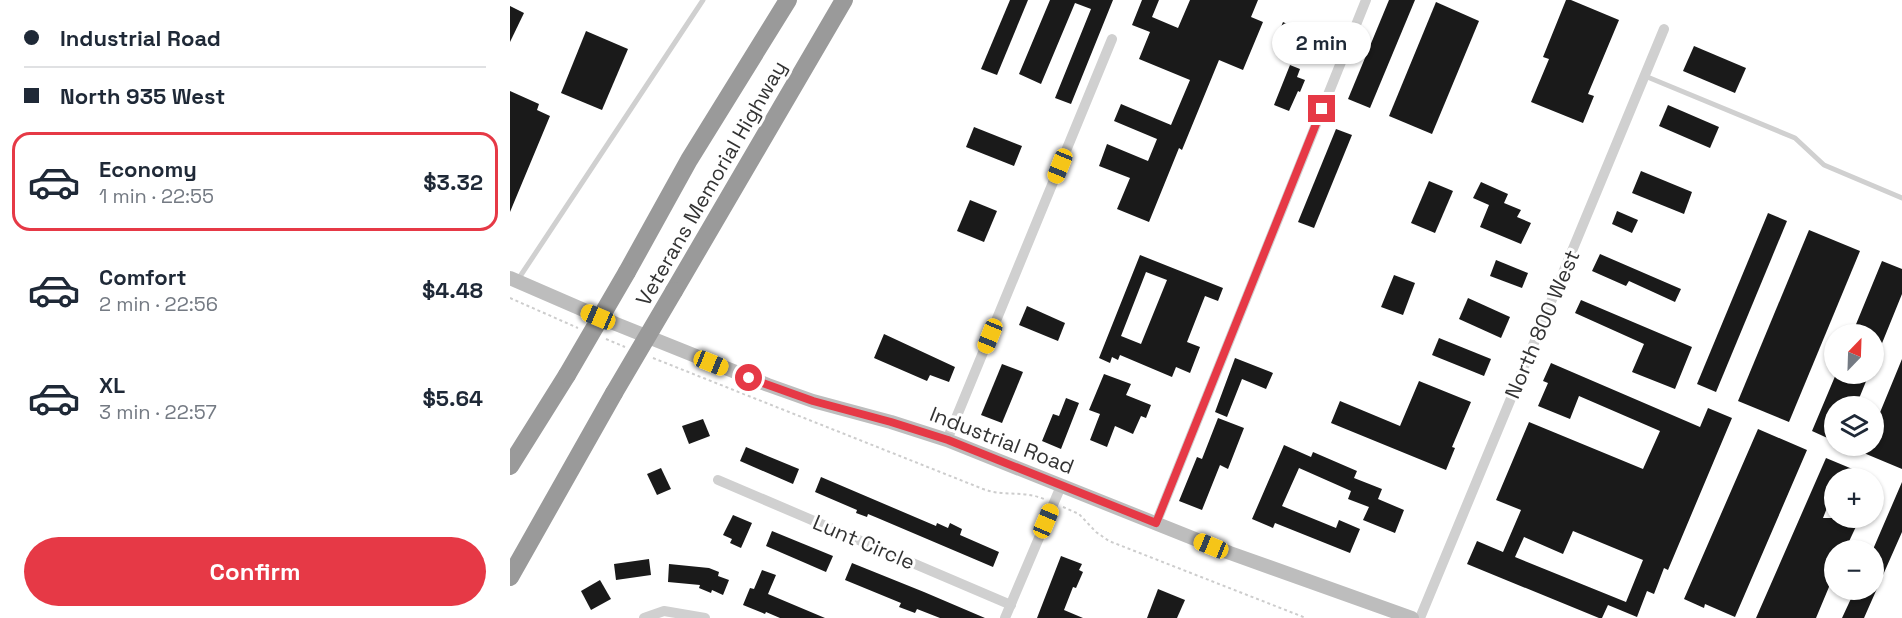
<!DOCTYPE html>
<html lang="en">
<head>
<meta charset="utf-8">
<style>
  body { margin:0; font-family:"Space Grotesk",sans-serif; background:#f6f6f7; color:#1f2937; height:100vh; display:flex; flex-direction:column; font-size:22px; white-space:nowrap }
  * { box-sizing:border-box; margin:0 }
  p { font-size:20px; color:#747a83 }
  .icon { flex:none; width:33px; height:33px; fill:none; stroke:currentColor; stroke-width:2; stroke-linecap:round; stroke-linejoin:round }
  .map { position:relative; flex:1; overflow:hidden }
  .details { display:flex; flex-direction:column; background:#fff; width:510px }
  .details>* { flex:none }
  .hud { display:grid; align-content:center; height:132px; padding:0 24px; background:#fff }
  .needle { width:39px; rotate:23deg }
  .tools { position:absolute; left:1314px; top:324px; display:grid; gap:12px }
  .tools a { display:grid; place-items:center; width:60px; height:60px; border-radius:50%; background:#fff; box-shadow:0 2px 4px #0004; font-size:30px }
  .end { position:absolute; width:27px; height:27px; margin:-14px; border:8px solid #e63946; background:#fff; box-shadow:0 0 0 3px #fff }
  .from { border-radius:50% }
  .bubble { position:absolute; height:42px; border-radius:21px; background:#fff; box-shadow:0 2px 4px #0004; font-size:20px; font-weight:800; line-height:42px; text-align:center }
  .car { position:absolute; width:18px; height:36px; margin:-18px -9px; border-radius:8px; box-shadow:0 0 4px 2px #0007; background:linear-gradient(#f5c518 24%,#345 0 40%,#f5c518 0 76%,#345 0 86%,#f5c518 0) }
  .hud b { display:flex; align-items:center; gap:21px; height:57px; font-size:22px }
  .hud b+b { border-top:2px solid #e0e1e3 }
  .hud i { width:15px; height:15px; background:#1f2937 }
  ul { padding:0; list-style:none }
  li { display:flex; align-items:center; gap:18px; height:99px; margin:0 12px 9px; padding:0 12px; border:3px solid transparent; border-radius:18px }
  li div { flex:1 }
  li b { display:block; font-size:22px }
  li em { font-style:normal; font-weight:800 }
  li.selected { border-color:#e63946 }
  li>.icon { width:54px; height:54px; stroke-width:1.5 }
  .primary-button { display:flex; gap:12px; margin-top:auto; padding:12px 24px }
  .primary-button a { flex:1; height:69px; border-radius:36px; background:#e63946; color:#fff; font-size:24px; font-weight:800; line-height:69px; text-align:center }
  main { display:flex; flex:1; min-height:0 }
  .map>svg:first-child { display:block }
  .building { fill:#1a1a1a; fill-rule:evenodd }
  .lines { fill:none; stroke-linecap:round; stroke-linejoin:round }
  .path { stroke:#cdcdcd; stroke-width:2; stroke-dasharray:3 3; stroke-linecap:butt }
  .lane { stroke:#d0d0d0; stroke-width:5 }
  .street { stroke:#d0d0d0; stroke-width:10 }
  .secondary { stroke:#bdbdbd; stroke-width:14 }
  .highway { stroke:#9a9a9a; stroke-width:18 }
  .highway-bridge { stroke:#9a9a9a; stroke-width:18 }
  .route { stroke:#e63946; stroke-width:8 }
  .labels { text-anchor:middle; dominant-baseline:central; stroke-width:6; stroke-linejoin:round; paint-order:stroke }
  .street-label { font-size:21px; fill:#333; stroke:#fff }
</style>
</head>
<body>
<main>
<section class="details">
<div class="hud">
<b><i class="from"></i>Industrial Road</b>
<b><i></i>North 935 West</b>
</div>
<ul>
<li class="selected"><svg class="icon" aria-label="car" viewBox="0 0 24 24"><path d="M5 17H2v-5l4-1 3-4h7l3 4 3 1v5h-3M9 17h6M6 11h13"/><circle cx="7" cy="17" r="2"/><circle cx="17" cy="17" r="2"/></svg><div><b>Economy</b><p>1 min · 22:55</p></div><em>$3.32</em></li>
<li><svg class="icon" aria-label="car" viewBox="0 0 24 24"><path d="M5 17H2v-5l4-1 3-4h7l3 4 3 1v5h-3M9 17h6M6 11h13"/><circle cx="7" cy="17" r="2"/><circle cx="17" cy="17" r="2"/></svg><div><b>Comfort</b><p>2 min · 22:56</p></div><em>$4.48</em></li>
<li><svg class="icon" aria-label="car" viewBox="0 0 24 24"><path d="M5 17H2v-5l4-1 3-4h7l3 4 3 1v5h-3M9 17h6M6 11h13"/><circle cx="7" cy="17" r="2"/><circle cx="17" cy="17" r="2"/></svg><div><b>XL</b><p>3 min · 22:57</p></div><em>$5.64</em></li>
</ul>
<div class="primary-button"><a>Confirm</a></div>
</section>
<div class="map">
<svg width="1392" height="618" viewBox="0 0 1392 618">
  <rect width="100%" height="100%" fill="#fff"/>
  <g class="building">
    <path d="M500 0H518L487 75 471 69Z"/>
    <path d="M540 0H603L561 104 545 98 581 9 565 3 531 84 509 74Z"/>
    <path d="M632 0H649L642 17 668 28 680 0H748L741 17 753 22 733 70 709 60 672 150 669 148 639 222 607 209 620 178 589 166 597 144 638 161 647 139 604 121 611 104 661 125 680 80 629 59 640 32 622 25Z"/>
    <path d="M879 0H905L860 108 838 99Z"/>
    <path d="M1056 0H1061L1109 20 1078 94 1084 96 1073 123 1021 102 1039 59 1033 57Z"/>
    <path d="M926 2 969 21 922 134 879 116Z"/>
    <path d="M0 6 14 13 0 42Z"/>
    <path d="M773 22 790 30 789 32 800 37 791 58 763 46Z"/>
    <path d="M76 31 118 49 92 110 51 93Z"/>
    <path d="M1184 46 1236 68 1225 93 1173 71Z"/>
    <path d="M780 65 790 69 787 77 795 80 790 92 788 91 779 111 764 105Z"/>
    <path d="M0 91 29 104 27 110 40 116 0 212Z"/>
    <path d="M1158 105 1209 127 1200 148 1149 126Z"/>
    <path d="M464 127 512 146 504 166 456 147Z"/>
    <path d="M826 129 842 135 804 228 788 222Z"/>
    <path d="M1131 171 1182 192 1174 214 1122 193Z"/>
    <path d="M919 181 943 191 925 233 901 223Z"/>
    <path d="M971 182 998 194 994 203 1011 210 1007 217 1021 223 1011 244 970 227 979 205 963 198Z"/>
    <path d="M460 200 487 211 474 242 447 231Z"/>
    <path d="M1107 211 1128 220 1122 233 1102 224Z"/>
    <path d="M1258 213 1277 221 1206 392 1187 384Z"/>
    <path d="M1299 230 1350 251 1279 422 1228 401Z"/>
    <path d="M1090 254 1171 289 1165 302 1119 281 1116 286 1082 271Z"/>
    <path d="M630 255 713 288 708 301 695 296 677 342 690 347 680 373 666 367 662 377 610 355 608 360 602 357 600 363 589 358ZM636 272 657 280 631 344 611 336Z"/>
    <path d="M986 260 1018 273 1012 288 980 276Z"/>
    <path d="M1372 261 1392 269V294L1364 363V334H1342Z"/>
    <path d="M884 275 905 283 893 315 871 307Z"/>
    <path d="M958 298 1000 317 991 338 949 319Z"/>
    <path d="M1071 300 1182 347 1165 389 1122 372 1134 344 1065 313Z"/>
    <path d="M517 306 555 323 548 341 509 325Z"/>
    <path d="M374 334 445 367 439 382 420 375 417 381 364 358Z"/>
    <path d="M929 338 981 359 974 376 922 355Z"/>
    <path d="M725 358 763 373 756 389 732 379 717 417 705 412Z"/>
    <path d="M1392 359V469L1337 446H1364V427Z"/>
    <path d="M1041 363 1190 427 1198 408 1222 418 1158 570 1154 568 1144 594 1137 591 1127 617 1098 605 1092 618H1089L957 564 967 541 993 552 1011 510 986 500 1019 422 1133 469 1150 431 1069 396 1060 419 1028 406 1038 383 1033 381ZM1063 531 1133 560 1116 602 1005 557 1014 537 1053 554Z"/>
    <path d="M492 364 513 372 492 423 471 415Z"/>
    <path d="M594 374 621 384 616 395 641 405 636 418 631 416 623 434 605 426 597 447 580 440 590 414 579 410Z"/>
    <path d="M1326 374H1359L1346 406H1324V441L1302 431Z"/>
    <path d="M909 381 961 402 942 447 945 448 936 470 821 423 830 401 890 426Z"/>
    <path d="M556 398 569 403 551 449 532 441 543 414 549 416Z"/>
    <path d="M708 418 734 428 718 469 710 465 692 510 669 501 687 457 692 459Z"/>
    <path d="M193 419 200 436 179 444 172 426Z"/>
    <path d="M1248 429 1297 450 1225 617 1195 604 1194 608 1174 599Z"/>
    <path d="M774 445 801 457 803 452 847 471 844 478 872 489 868 499 894 510 885 533 853 520 859 507 838 499 841 491 789 468 772 506 826 528 829 520 850 529 840 553 765 523 763 528 742 519Z"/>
    <path d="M236 447 289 469 283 484 230 461Z"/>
    <path d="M1316 458 1364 478H1324V490L1313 518H1350L1335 550H1324V575L1306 618H1246Z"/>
    <path d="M151 468 161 489 147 495 137 474Z"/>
    <path d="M311 477 426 526 427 523 438 528 440 523 452 529 450 535 489 552 483 567 370 519 358 514 357 517 346 513 347 510 305 492Z"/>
    <path d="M1392 482V532L1354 618H1332L1345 590H1364V547Z"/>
    <path d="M223 515 242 523 231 548 220 543 222 539 213 535Z"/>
    <path d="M262 531 323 556 316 572 256 546Z"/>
    <path d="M551 556 572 564 569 570 573 572 566 588 563 587 554 610 573 618H527Z"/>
    <path d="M139 559 141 575 106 580 104 564Z"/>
    <path d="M342 563 414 592 475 618H430L407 609 405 613 389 607 391 603 335 580Z"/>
    <path d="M159 564 199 568 209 572 208 576 219 580 213 595 202 590 201 593 189 588 190 585 158 582Z"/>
    <path d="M252 570 266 575 258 594 315 618H270L256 612 255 614 233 605 240 588 244 589Z"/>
    <path d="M90 580 101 599 81 610 71 591Z"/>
    <path d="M648 589 675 600 667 618H637Z"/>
  </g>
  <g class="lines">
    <g class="path">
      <path d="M0 298 68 328"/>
      <path d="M96 339 115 347"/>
      <path d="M143 358 473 489C494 497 512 490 534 499"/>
      <path d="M553 507 569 514 586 532 599 541 796 618"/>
    </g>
    <g class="lane">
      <path d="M1135 76 1285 138 1314 165 1392 198"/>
      <path d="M7 281 193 0"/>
    </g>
    <g class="street">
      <path d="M437 440 602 39"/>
      <path d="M208 480 501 605"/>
      <path d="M646 523 856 0"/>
      <path d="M134 618 154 611 195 618"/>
      <path d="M495 618 551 486"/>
      <path d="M910 618 1154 29"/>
    </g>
    <path class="secondary" d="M0 278 106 324 258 385 303 401 381 422 437 440 720 553 902 618"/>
    <g class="highway">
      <path d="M117 272 179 160 278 0"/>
      <path d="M164 291 334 0"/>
      <path d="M0 466 57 375"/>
      <path d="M0 577 104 393"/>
    </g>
    <g class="highway-bridge">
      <path d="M57 375 117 272"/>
      <path d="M104 393 164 291"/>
    </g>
  </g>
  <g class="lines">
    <path class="route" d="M239 378 303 401 381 422 438 440 646 523 812 109"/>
  </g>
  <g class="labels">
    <g class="street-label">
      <text transform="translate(201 183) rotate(-60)">Veterans Memorial Highway</text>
      <text transform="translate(1032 324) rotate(-67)">North 800 West</text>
      <text transform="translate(492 440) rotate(21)">Industrial Road</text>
      <text transform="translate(354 542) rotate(23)">Lunt Circle</text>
    </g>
  </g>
</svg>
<div class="tools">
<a><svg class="needle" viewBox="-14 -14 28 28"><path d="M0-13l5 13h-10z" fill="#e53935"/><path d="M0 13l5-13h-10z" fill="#747a83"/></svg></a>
<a><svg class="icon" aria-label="layers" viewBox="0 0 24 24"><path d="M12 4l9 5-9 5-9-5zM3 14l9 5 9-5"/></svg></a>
<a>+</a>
<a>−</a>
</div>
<i class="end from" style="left:239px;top:378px"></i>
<i class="end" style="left:812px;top:109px"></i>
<div class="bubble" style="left:762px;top:22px;width:99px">2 min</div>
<i class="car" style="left:550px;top:166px;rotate:202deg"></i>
<i class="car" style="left:88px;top:317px;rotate:293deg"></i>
<i class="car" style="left:480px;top:336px;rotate:202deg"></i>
<i class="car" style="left:201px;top:363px;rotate:112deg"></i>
<i class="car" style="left:536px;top:521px;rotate:23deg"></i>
<i class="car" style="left:701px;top:546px;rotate:292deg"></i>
</div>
</main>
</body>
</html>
